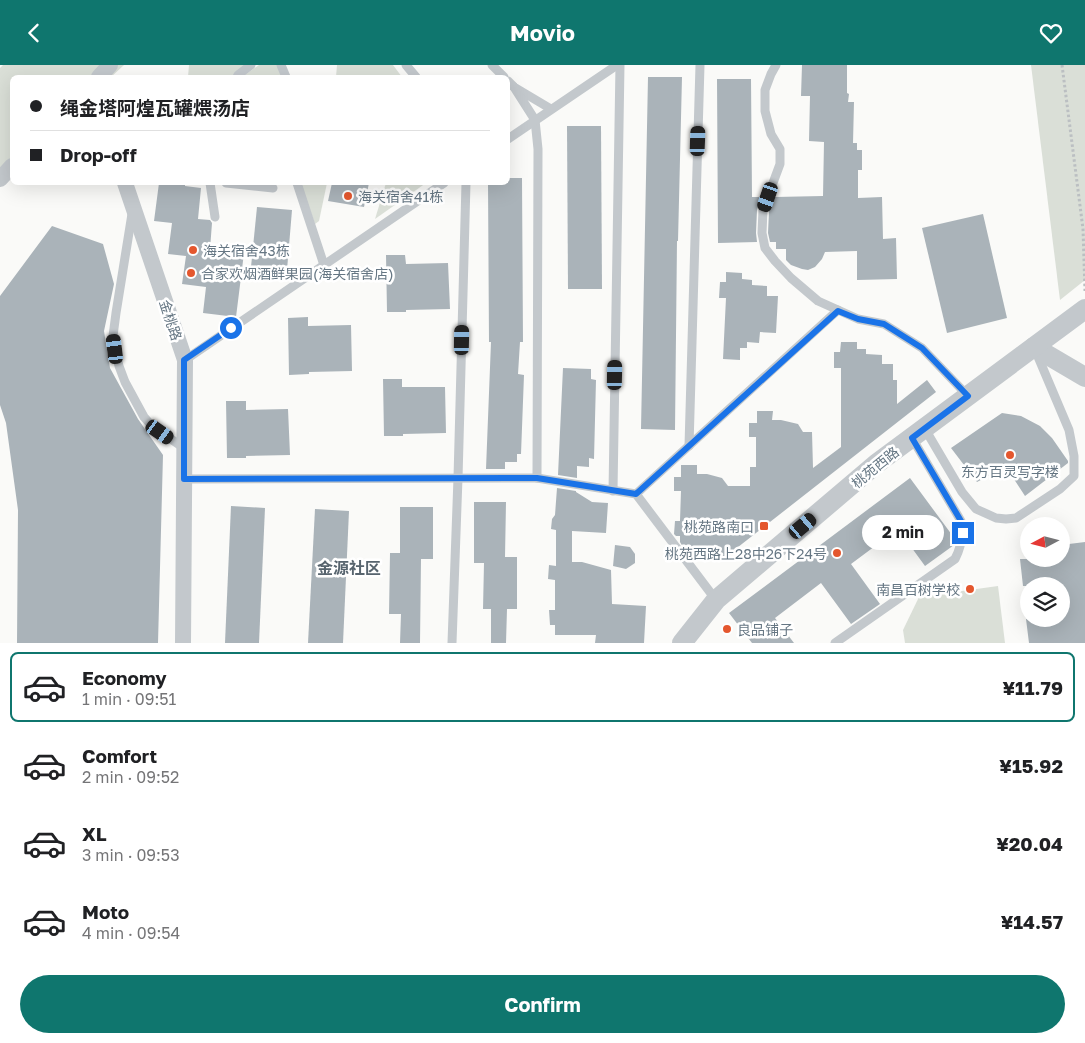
<!DOCTYPE html>
<html lang="en">
<head>
<meta charset="utf-8">
<style>
  body { margin:0; font-family:"Golos Text","Noto Sans SC",sans-serif; background:#f2f2f2; color:#202124; height:100vh; display:flex; flex-direction:column; font-size:19px; white-space:nowrap }
  * { box-sizing:border-box; margin:0 }
  p { font-size:16px; color:#757577 }
  .icon { flex:none; width:28px; height:28px; fill:none; stroke:currentColor; stroke-width:2; stroke-linecap:round; stroke-linejoin:round }
  .map { position:relative; height:578px; overflow:hidden }
  .sheet { display:flex; flex-direction:column; background:#fff; flex:1 }
  .sheet>* { flex:none }
  .banner { position:absolute; left:10px; top:10px; width:500px; height:110px; border-radius:8px; box-shadow:0 5px 20px #0002; display:grid; align-content:center; height:110px; padding:0 20px; background:#fff }
  .needle { width:32px; rotate:263deg }
  .fabs { position:absolute; left:1020px; top:452px; display:grid; gap:10px }
  .fabs a { display:grid; place-items:center; width:50px; height:50px; border-radius:50%; background:#fff; box-shadow:0 5px 20px #0002; font-size:25px }
  .end { position:absolute; width:22px; height:22px; margin:-11px; border:6px solid #1a73e8; background:#fff; box-shadow:0 0 0 2px #fff }
  .from { border-radius:50% }
  .bubble { position:absolute; height:35px; border-radius:18px; background:#fff; box-shadow:0 5px 20px #0002; font-size:16px; font-weight:700; line-height:35px; text-align:center }
  .car { position:absolute; width:15px; height:30px; margin:-15px -8px; border-radius:6px; box-shadow:0 0 4px 1px #0007; background:linear-gradient(#222 24%,#8ab4d8 0 40%,#222 0 76%,#8ab4d8 0 86%,#222 0) }
  .banner b { display:flex; align-items:center; gap:18px; height:48px; font-size:19px }
  .banner b+b { border-top:1px solid #e0e0e0 }
  .banner i { width:12px; height:12px; background:#202124 }
  ul { padding:9px 0 0; list-style:none }
  li { display:flex; align-items:center; gap:15px; height:70px; margin:0 10px 8px; padding:0 10px; border:2px solid transparent; border-radius:8px }
  li div { flex:1 }
  li b { display:block; font-size:19px }
  li em { font-style:normal; font-weight:700 }
  li.current { border-color:#0f766e }
  li>.icon { width:45px; height:45px; stroke-width:1.5 }
  .cta { display:flex; gap:10px; margin-top:auto; padding:10px 20px }
  .cta a { flex:1; height:58px; border-radius:30px; background:#0f766e; color:#fff; font-size:20px; font-weight:700; line-height:58px; text-align:center }
  header { display:flex; justify-content:space-between; align-items:center; height:65px; padding:0 20px; background:#0f766e; color:#fff; font-size:22px; font-weight:700 }
  .map>svg:first-child { display:block }
  .green { fill:#dadfd7 }
  .building { fill:#aab3b9 }
  .lines { fill:none; stroke-linecap:round; stroke-linejoin:round }
  .path { stroke:#bbbfc2; stroke-width:3; stroke-dasharray:2.5 2.5; stroke-linecap:butt }
  .service { stroke:#c3c8cc; stroke-width:9 }
  .minor { stroke:#c3c8cc; stroke-width:16 }
  .tertiary { stroke:#c3c8cc; stroke-width:20 }
  .route { stroke:#1a73e8; stroke-width:6 }
  .poi-dot { fill:#e4572e; stroke:#fff; stroke-width:2 }
  .labels { text-anchor:middle; dominant-baseline:central; stroke-width:5; stroke-linejoin:round; paint-order:stroke }
  .poi-label { font-size:14px; fill:#657683; stroke:#fff; text-anchor:start }
  .street-label { font-size:14px; fill:#657683; stroke:#fff }
  .quarter-label { font-size:16px; font-weight:bold; fill:#57646e; stroke:#fff }
</style>
</head>
<body>
<header><svg class="icon" aria-label="back" viewBox="0 0 24 24"><path d="M15 5l-7 7 7 7"/></svg>Movio<svg class="icon" aria-label="heart" viewBox="0 0 24 24"><path d="M12 20l-8-8c-3-5 5-10 8-4 3-6 11-1 8 4z"/></svg></header>
<div class="map">
<svg width="1085" height="578" viewBox="0 0 1085 578">
  <rect width="100%" height="100%" fill="#fafaf8"/>
  <g class="green">
    <path d="M3 0H124L111 12H12V102L0 113V3Z"/>
    <path d="M189 0H245L231 12H188Z"/>
    <path d="M259 0H277L282 12H242Z"/>
    <path d="M337 0H393L402 12H336Z"/>
    <path d="M1031 0H1085V215L1060 235Z"/>
    <path d="M300 118H327L319 156 315 159Z"/>
    <path d="M386 118H426L375 154Z"/>
    <path d="M998 521 1005 578H905L903 565 919 532Z"/>
  </g>
  <g class="building">
    <path d="M802 0H847V28L849 29 848 37H854L853 78H857V85H862V105H858V133L882 132 883 174 896 173 897 214 857 215V186L825 187 822 194 815 202 808 205 802 204 791 200 786 195V184H776V177H770L768 168 769 146 775 132 823 131 824 77 809 76 810 31H801Z"/>
    <path d="M648 12H682L678 176H677L675 365 641 364Z"/>
    <path d="M717 14H751L752 132H761L757 145 756 168 757 177 718 178Z"/>
    <path d="M567 61H601L602 224H568Z"/>
    <path d="M508 113H522L523 277H520L518 309 524 310 521 389H517V397H505V404H486L491 277H489L488 118H508Z"/>
    <path d="M159 118H185V121L201 123 198 154 210 155 212 158 210 184 244 188 236 252 203 248 206 222 182 219 186 191 168 189 172 158 154 156Z"/>
    <path d="M332 118H369L364 142 328 136Z"/>
    <path d="M257 142 292 145 287 205 251 202Z"/>
    <path d="M983 149 1007 253 947 268 922 163Z"/>
    <path d="M52 161 103 179 114 219 104 266 110 303 138 354 163 390 158 578H17L18 445 6 358 0 340V231Z"/>
    <path d="M386 190H405L406 199 448 198 450 244 406 245V247H387Z"/>
    <path d="M726 207 742 208V214L752 215V220L767 221V231H778L776 268 760 267 759 278 747 277V283H740V295L723 294 726 233H719L720 217H726Z"/>
    <path d="M308 252V261L351 260 352 306 309 307V309L289 310 288 253Z"/>
    <path d="M841 277H857V284H866V289L882 290V299H893V315H897V339L927 315 936 327 724 493 715 482H683L680 477V471H676L674 469 675 456H680L681 426H674V412H681V400H697V409H707L722 413 728 421H750V402H756V372H749V358H757V346H773L772 355H781L798 359 803 367H812L813 403 841 382V303H834V287H840Z"/>
    <path d="M563 303 591 304V314L596 315 594 394 589 393V402L577 401V413L558 410Z"/>
    <path d="M383 314H402V322H445L446 368 403 369V371H384Z"/>
    <path d="M226 336H246V345L288 344 290 390 246 391V393H227Z"/>
    <path d="M1002 348 1021 351 1040 361 1052 373 1068 396V398L1025 431 1006 402 977 417 951 383Z"/>
    <path d="M910 413 955 474 954 480 925 501 898 464 851 499 880 539 851 559 821 518 775 553 794 578H752L729 548Z"/>
    <path d="M557 423 576 426V427L592 437 608 438 606 468 572 466V497H582L611 505 612 539 646 541 644 578H595L596 570H555V560H550L549 545H555V515L548 514 549 500 556 501V465L551 464 552 454 555 450Z"/>
    <path d="M474 437H506L505 492H517V544H507L506 578H491V544H483L484 498H474Z"/>
    <path d="M231 441 265 443 259 578H225Z"/>
    <path d="M400 442H433V494H421L420 578H400L401 549H389L390 488H400Z"/>
    <path d="M315 444 349 446 343 578H308Z"/>
    <path d="M1085 477V578H1029L1026 554H1061V521H1023L1020 494H1061V480Z"/>
    <path d="M615 480 630 482 635 489V498L626 504 613 501Z"/>
  </g>
  <g class="lines">
    <path class="path" d="M1062 0 1083 164 1085 226"/>
    <g class="service">
      <path d="M281 0 286 12"/>
      <path d="M406 0 416 12"/>
      <path d="M492 0 504 12"/>
      <path d="M776 0 771 9 765 25V46L771 69 780 84V99L763 145 762 168 765 183 775 196 791 213 818 236 858 254 884 259 922 283 968 331"/>
      <path d="M237 12 238 10 251 0"/>
      <path d="M508 16 514 22 551 44"/>
      <path d="M514 22 535 55 538 84 537 413"/>
      <path d="M508 74 617 0"/>
      <path d="M210 118 215 152"/>
      <path d="M226 118 273 123"/>
      <path d="M297 118 324 200"/>
      <path d="M132 149 116 248 113 271 115 284 119 301 125 317 144 352 152 361 184 383"/>
      <path d="M185 295 444 118"/>
      <path d="M925 364 962 427 976 444 996 453 1006 454 1016 453 1060 424 1074 411V391L1069 365 1036 287"/>
      <path d="M689 381 700 0"/>
      <path d="M184 414 537 413 636 429 716 535"/>
      <path d="M613 426 620 0"/>
      <path d="M636 429 838 245"/>
      <path d="M452 578 458 413 466 118"/>
      <path d="M835 578 955 494C962 481 963 469 961 456L912 373"/>
    </g>
    <g class="minor">
      <path d="M99 12 110 0"/>
      <path d="M0 114 12 101"/>
      <path d="M125 118 185 295 183 578"/>
    </g>
    <g class="tertiary">
      <path d="M1034 282 1085 312"/>
      <path d="M682 578 716 535 876 399 1085 244"/>
    </g>
  </g>
  <g class="lines">
    <path class="route" d="M231 263 184 295V414L537 413 636 429 838 246 858 254 884 259 922 283 968 331 912 373 961 456 963 468"/>
  </g>
  <g class="poi-dot">
    <circle cx="348" cy="131" r="5"/>
    <circle cx="193" cy="185" r="5"/>
    <circle cx="191" cy="208" r="5"/>
    <circle cx="1010" cy="390" r="5"/>
    <rect x="759" y="456" width="10" height="10" rx="2.5"/>
    <circle cx="837" cy="488" r="5"/>
    <circle cx="970" cy="524" r="5"/>
    <circle cx="727" cy="564" r="5"/>
  </g>
  <g class="labels">
    <g class="poi-label">
      <text x="358" y="131">海关宿舍41栋</text>
      <text x="203" y="185">海关宿舍43栋</text>
      <text x="201" y="208">合家欢烟酒鲜果园(海关宿舍店)</text>
      <text x="1010" y="406" text-anchor="middle">东方百灵写字楼</text>
      <text x="754" y="461" text-anchor="end">桃苑路南口</text>
      <text x="827" y="488" text-anchor="end">桃苑西路上28中26下24号</text>
      <text x="960" y="524" text-anchor="end">南昌百树学校</text>
      <text x="737" y="564">良品铺子</text>
    </g>
    <g class="street-label">
      <text transform="translate(171 255) rotate(72)">金桃路</text>
      <text transform="translate(875 402) rotate(-39)">桃苑西路</text>
    </g>
    <g class="quarter-label">
      <text x="349" y="503">金源社区</text>
    </g>
  </g>
</svg>
<div class="fabs">
<a><svg class="needle" viewBox="-14 -14 28 28"><path d="M0-13l5 13h-10z" fill="#e53935"/><path d="M0 13l5-13h-10z" fill="#757577"/></svg></a>
<a><svg class="icon" aria-label="layers" viewBox="0 0 24 24"><path d="M12 4l9 5-9 5-9-5zM3 14l9 5 9-5"/></svg></a>
</div>
<i class="end from" style="left:231px;top:263px"></i>
<i class="end" style="left:963px;top:468px"></i>
<div class="bubble" style="left:862px;top:450px;width:82px">2 min</div>
<i class="car" style="left:698px;top:76px;rotate:2deg"></i>
<i class="car" style="left:768px;top:132px;rotate:199deg"></i>
<i class="car" style="left:462px;top:275px;rotate:1deg"></i>
<i class="car" style="left:115px;top:284px;rotate:353deg"></i>
<i class="car" style="left:615px;top:310px;rotate:1deg"></i>
<i class="car" style="left:160px;top:367px;rotate:125deg"></i>
<i class="car" style="left:803px;top:461px;rotate:50deg"></i>
<div class="banner">
<b><i class="from"></i>绳金塔阿煌瓦罐煨汤店</b>
<b><i></i>Drop-off</b>
</div>
</div>
<section class="sheet">
<ul>
<li class="current"><svg class="icon" aria-label="car" viewBox="0 0 24 24"><path d="M5 17H2v-5l4-1 3-4h7l3 4 3 1v5h-3M9 17h6M6 11h13"/><circle cx="7" cy="17" r="2"/><circle cx="17" cy="17" r="2"/></svg><div><b>Economy</b><p>1 min · 09:51</p></div><em>¥11.79</em></li>
<li><svg class="icon" aria-label="car" viewBox="0 0 24 24"><path d="M5 17H2v-5l4-1 3-4h7l3 4 3 1v5h-3M9 17h6M6 11h13"/><circle cx="7" cy="17" r="2"/><circle cx="17" cy="17" r="2"/></svg><div><b>Comfort</b><p>2 min · 09:52</p></div><em>¥15.92</em></li>
<li><svg class="icon" aria-label="car" viewBox="0 0 24 24"><path d="M5 17H2v-5l4-1 3-4h7l3 4 3 1v5h-3M9 17h6M6 11h13"/><circle cx="7" cy="17" r="2"/><circle cx="17" cy="17" r="2"/></svg><div><b>XL</b><p>3 min · 09:53</p></div><em>¥20.04</em></li>
<li><svg class="icon" aria-label="car" viewBox="0 0 24 24"><path d="M5 17H2v-5l4-1 3-4h7l3 4 3 1v5h-3M9 17h6M6 11h13"/><circle cx="7" cy="17" r="2"/><circle cx="17" cy="17" r="2"/></svg><div><b>Moto</b><p>4 min · 09:54</p></div><em>¥14.57</em></li>
</ul>
<div class="cta"><a>Confirm</a></div>
</section>
</body>
</html>
